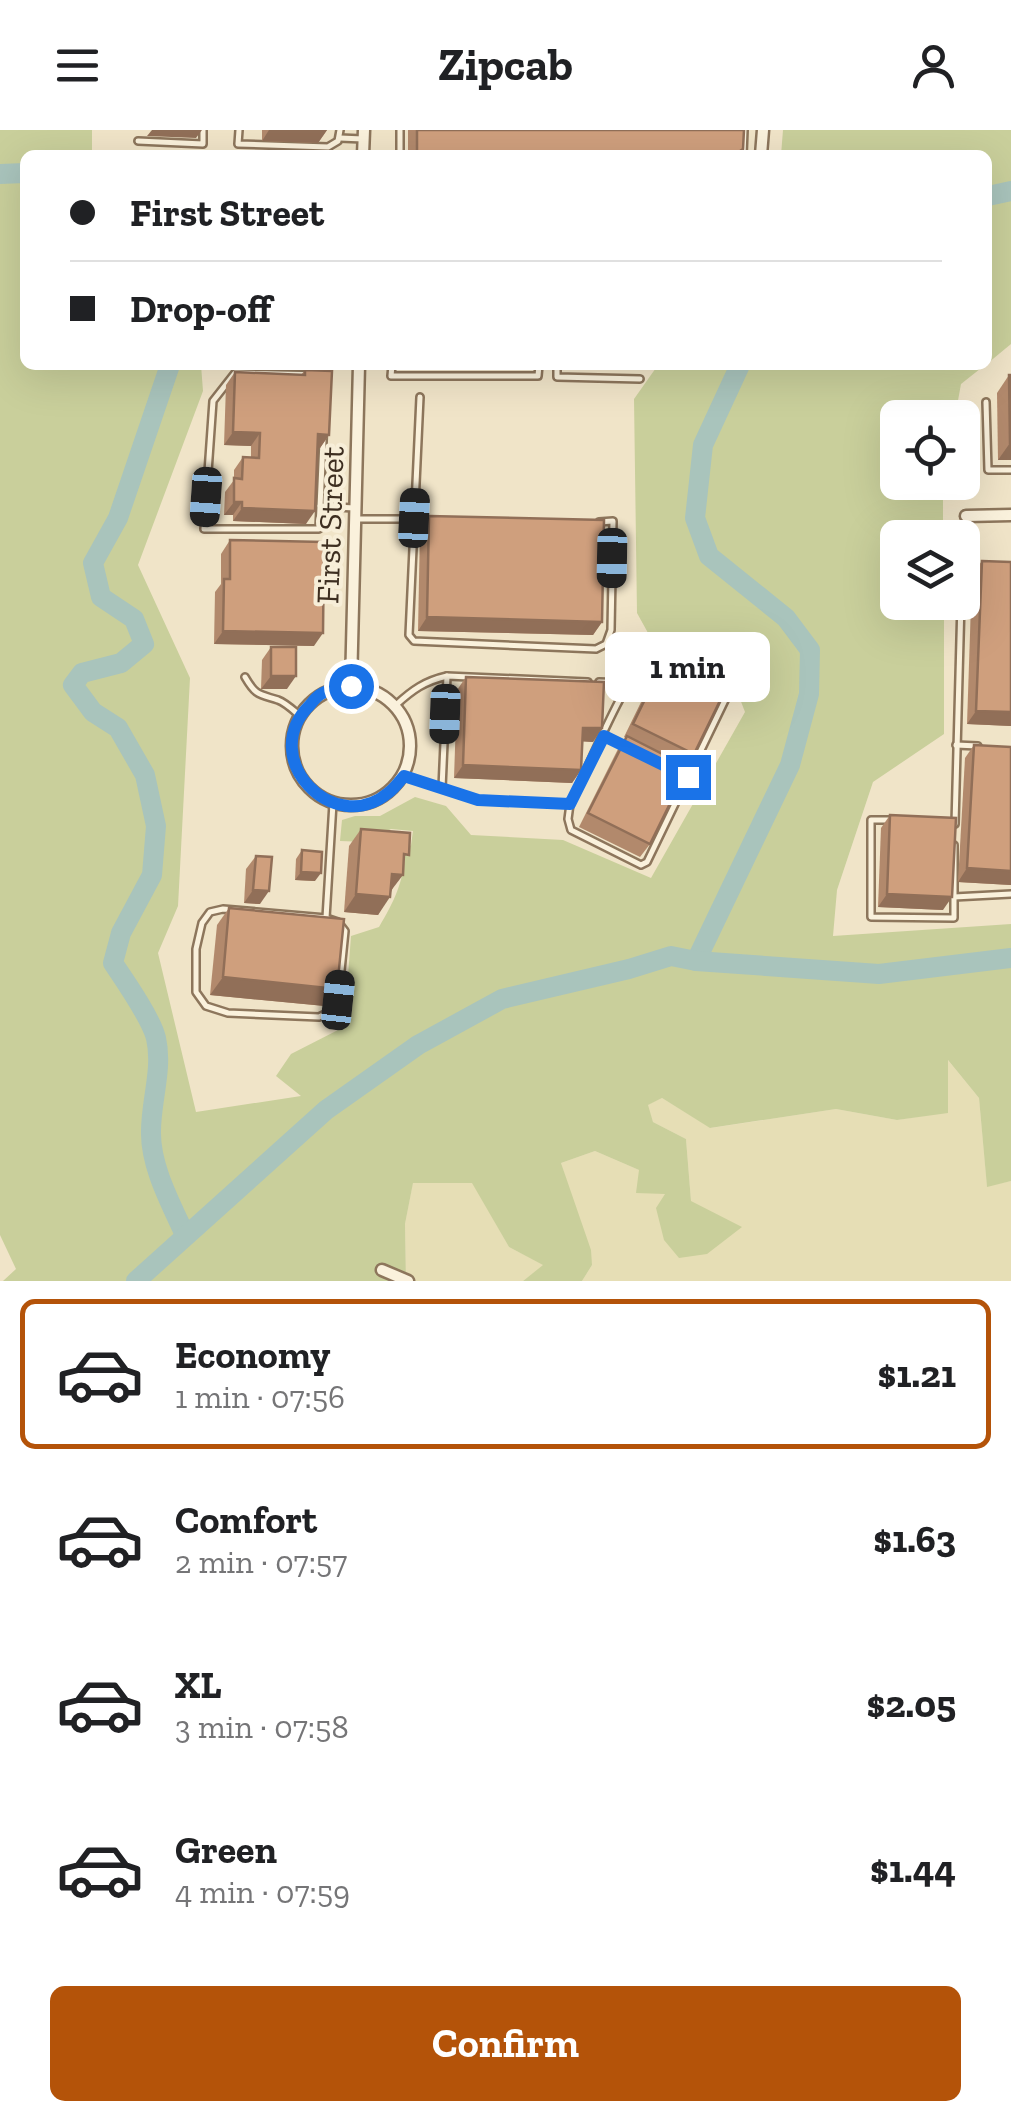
<!DOCTYPE html>
<html lang="en">
<head>
<meta charset="utf-8">
<style>
  body { margin:0; font-family:"Zilla Slab",serif; background:#f2f2f2; color:#202124; height:100vh; display:flex; flex-direction:column; font-size:38px; white-space:nowrap }
  * { box-sizing:border-box; margin:0 }
  p { font-size:32px; color:#757577 }
  .icon { flex:none; width:55px; height:55px; fill:none; stroke:currentColor; stroke-width:2; stroke-linecap:round; stroke-linejoin:round }
  .map { position:relative; height:1151px; overflow:hidden }
  .panel { display:flex; flex-direction:column; background:#fff; flex:1 }
  .panel>* { flex:none }
  .guide { position:absolute; left:20px; top:20px; width:972px; height:220px; border-radius:15px; box-shadow:0 10px 40px #0002; display:grid; align-content:center; height:220px; padding:0 50px; background:#fff }
  .tools { position:absolute; left:880px; top:270px; display:grid; gap:20px }
  .tools a { display:grid; place-items:center; width:100px; height:100px; border-radius:15px; background:#fff; box-shadow:0 10px 40px #0002; font-size:50px }
  .end { position:absolute; width:45px; height:45px; margin:-22px; border:12px solid #1a73e8; background:#fff; box-shadow:0 0 0 5px #fff }
  .from { border-radius:50% }
  .bubble { position:absolute; height:70px; border-radius:15px; background:#fff; box-shadow:0 10px 40px #0002; font-size:32px; font-weight:700; line-height:70px; text-align:center }
  .car { position:absolute; width:30px; height:60px; margin:-30px -15px; border-radius:12px; box-shadow:0 0 8px 2px #0007; background:linear-gradient(#222 24%,#8ab4d8 0 40%,#222 0 76%,#8ab4d8 0 86%,#222 0) }
  .guide b { display:flex; align-items:center; gap:35px; height:95px; font-size:38px }
  .guide b+b { border-top:2px solid #e0e0e0 }
  .guide i { width:25px; height:25px; background:#202124 }
  ul { padding:18px 0 0; list-style:none }
  li { display:flex; align-items:center; gap:30px; height:150px; margin:0 20px 15px; padding:0 30px; border:5px solid transparent; border-radius:15px }
  li div { flex:1 }
  li b { display:block; font-size:38px }
  li em { font-style:normal; font-weight:700 }
  li.on { border-color:#b45309 }
  li>.icon { width:90px; height:90px; stroke-width:1.5 }
  .button { display:flex; gap:20px; margin-top:auto; padding:20px 50px }
  .button a { flex:1; height:115px; border-radius:15px; background:#b45309; color:#fff; font-size:40px; font-weight:700; line-height:115px; text-align:center }
  header { display:flex; justify-content:space-between; align-items:center; height:130px; padding:0 50px; background:#fff; font-size:45px; font-weight:700 }
  .map>svg:first-child { display:block }
  .farmland { fill:#e6deb5 }
  .green { fill:#c9cf9b }
  .lines { fill:none; stroke-linecap:round; stroke-linejoin:round }
  .river { stroke:#a9c4bc; stroke-width:20 }
  .lane-casing { stroke:#8d765c; stroke-width:10 }
  .street-casing { stroke:#8d765c; stroke-width:15 }
  .lane { stroke:#faf1dc; stroke-width:5 }
  .street { stroke:#faf1dc; stroke-width:10 }
  .wall { fill:#b2896c }
  .shaded-wall { fill:#916f58 }
  .building { fill:#cf9f7d; stroke:#916f58; stroke-width:2.5 }
  .route { stroke:#1a73e8; stroke-width:12 }
  .labels { text-anchor:middle; dominant-baseline:central; stroke-width:8; stroke-linejoin:round; paint-order:stroke }
  .street-label { font-size:32px; fill:#3d2e20; stroke:#f7eed8 }
</style>
</head>
<body>
<header><svg class="icon" aria-label="menu" viewBox="0 0 24 24"><path d="M4 6h16M4 12h16M4 18h16"/></svg>Zipcab<svg class="icon" aria-label="person" viewBox="0 0 24 24"><circle cx="12" cy="8" r="4"/><path d="M4 21q1-7 8-7t8 7"/></svg></header>
<div class="map">
<svg width="1011" height="1151" viewBox="0 0 1011 1151">
  <rect width="100%" height="100%" fill="#f0e4c8"/>
  <g class="farmland">
    <path d="M947 929 979 968 987 1056 1011 1051V1151H582L592 1135 561 1033 595 1021 639 1040 665 1064 691 1071 686 1009 653 992 647 975 662 968 711 998 836 979 897 990 948 982Z"/>
    <path d="M413 1052 473 1053 509 1117 544 1135 523 1151H406L405 1094Z"/>
  </g>
  <g class="green">
    <path d="M0 0H92V25H25V235H201L203 261 138 435 190 548 178 776 158 823 196 982 301 966 276 946 291 924 338 900 346 873 351 806 379 797C394 772 404 751 405 722L411 715 413 701 391 699 366 712 340 711 342 690 355 686H380L415 667 446 676 471 705 563 710 651 748 745 582 730 543 658 521 637 483 634 269 658 235H985L961 254 955 287 898 288V352L943 353V407L898 408V472L944 473V604L873 652 837 760 833 806 1011 794V1051L987 1057 979 968 948 930V983L897 990 836 979 710 998 662 968 648 975 653 992 686 1009 691 1071 742 1097 707 1124 679 1128 664 1110 656 1078 665 1064 636 1063 639 1040 595 1021 561 1033 591 1120 592 1135 582 1151H523L543 1135 509 1117 472 1053H413L405 1094 406 1151H3L16 1139 0 1105Z"/>
    <path d="M783 0H1011V214L988 233V25H781Z"/>
  </g>
  <g class="lines">
    <g class="river">
      <path d="M0 44 25 43"/>
      <path d="M988 66 1011 61"/>
      <path d="M170 235 118 388 93 433 101 467 134 489 144 514 121 533 82 543 73 555 93 582 118 598 145 645 156 696 152 745 121 803 113 833C125 851 151 888 156 908 163 939 151 970 151 1001 150 1036 171 1074 185 1105"/>
      <path d="M696 831 790 635 809 564 810 520 786 488 709 426 695 388 703 315 740 235"/>
      <path d="M136 1151 326 980 418 915 502 869 629 839 671 826 696 831 879 844 1011 828"/>
    </g>
    <g class="lane-casing">
      <g id="lane">
        <path d="M239 0 238 14 328 17 338 11 340 0"/>
        <path d="M340 8 363 9"/>
        <path d="M138 11 203 14V0"/>
        <path d="M400 25V0"/>
        <path d="M743 25 744 0"/>
        <path d="M392 235 391 246H538L539 235"/>
        <path d="M557 235V247L640 249"/>
        <path d="M235 243 326 245 319 399H204L213 271Z"/>
        <path d="M420 267 409 505 414 511 596 519 606 514 611 500 613 391 599 392"/>
        <path d="M986 272 988 340H1011"/>
        <path d="M320 376 354 378"/>
        <path d="M356 389H425"/>
        <path d="M962 443 966 386"/>
        <path d="M658 521 727 555 729 562 647 732 641 735 571 700 568 689 570 674C588 642 628 532 658 521Z"/>
        <path d="M245 547C256 566 259 564 278 570 286 573 293 580 299 585"/>
        <path d="M599 552 628 553"/>
        <path d="M396 575C412 560 425 551 447 546L588 552"/>
        <path d="M603 606 627 617"/>
        <path d="M956 615 978 616"/>
        <path d="M404 646 478 670 570 674"/>
        <path d="M442 658 447 546"/>
        <path d="M892 690H871V787L954 788V715"/>
        <path d="M955 694 961 472"/>
        <path d="M954 767 1011 764"/>
        <path d="M223 779 326 788 338 792 345 801 338 870 331 881 319 887 228 883 206 876 196 862V819L202 793 210 782Z"/>
        <path d="M326 788 333 673"/>
      </g>
    </g>
    <g class="street-casing">
      <g id="street">
        <path d="M363 25 364 0"/>
        <path d="M761 25 763 0"/>
        <path d="M966 386 1011 385"/>
        <path d="M351 556 359 235"/>
        <circle cx="351" cy="616" r="59"/>
        <path d="M382 1140 408 1151"/>
      </g>
    </g>
    <use href="#lane" class="lane"/>
    <use href="#street" class="street"/>
  </g>
  <g class="wall">
    <path d="M262 0H327L318 13 262 11Z"/>
    <path d="M408 0H744L743 19 739 25H408Z"/>
    <path d="M305 240 329 305 320 318H318L306 394 233 391V385H224L225 362 234 350V340L243 327H251V316L224 315 226 255 235 242 301 245Z"/>
    <path d="M1009 245H1011V330H998L997 263Z"/>
    <path d="M429 386 602 492 593 505 418 501 420 399Z"/>
    <path d="M230 410 314 516 214 514 215 462 221 454V424Z"/>
    <path d="M982 431 1011 432V596L967 594 972 444Z"/>
    <path d="M271 517 287 559H261L262 530Z"/>
    <path d="M670 518 694 624 686 636 650 714 640 727 579 697 618 619 626 608 624 607 661 531Z"/>
    <path d="M466 547 602 598 593 612 582 611 581 640 572 653 454 648 457 560Z"/>
    <path d="M974 615 1011 755 958 752 965 628Z"/>
    <path d="M890 685 943 780 878 777 881 698Z"/>
    <path d="M361 699 404 732 391 762 378 785 344 782 349 716Z"/>
    <path d="M302 720 315 751 295 750 296 729Z"/>
    <path d="M256 726 260 774 244 773 246 739Z"/>
    <path d="M229 778 325 876 210 865 217 795Z"/>
  </g>
  <g class="shaded-wall">
    <path d="M152 0H202L196 8 147 6Z"/>
    <path d="M269 0H327L318 13 262 11Z"/>
    <path d="M404 235H532L529 238Z"/>
    <path d="M600 235H631L627 240H596Z"/>
    <path d="M233 302 260 303 251 316 224 315Z"/>
    <path d="M318 304 329 305 320 318H309Z"/>
    <path d="M1010 313H1011V330H998Z"/>
    <path d="M234 372H242L233 385H224Z"/>
    <path d="M242 378 315 381 306 394 233 391Z"/>
    <path d="M427 487 602 492 593 505 418 501Z"/>
    <path d="M223 501 323 503 314 516 214 514Z"/>
    <path d="M271 546H296L287 559H261Z"/>
    <path d="M976 581 1011 582V596L967 594Z"/>
    <path d="M583 598H602L593 612 574 611Z"/>
    <path d="M463 635 581 640 572 653 454 648Z"/>
    <path d="M967 738 1011 741V755L958 752Z"/>
    <path d="M301 742 321 743 315 751 295 750Z"/>
    <path d="M392 744 403 745 390 762Z"/>
    <path d="M253 760 269 761 260 774 244 773Z"/>
    <path d="M356 764 390 767 378 785 344 782Z"/>
    <path d="M887 764 952 767 943 780 878 777Z"/>
    <path d="M223 847 337 859 325 876 210 865Z"/>
  </g>
  <g class="building">
    <path d="M417 0H744L743 19 734 25H510L450 23V25H424V23L417 22Z"/>
    <path d="M305 240 332 241 329 305 318 304 315 381 242 378V372H234V348L242 349 243 327 259 328 260 303 233 302 235 242 305 245Z"/>
    <path d="M1009 245H1011V313H1010Z"/>
    <path d="M429 386 604 390 602 492 427 487Z"/>
    <path d="M230 410 324 412 323 503 223 501 224 449H230Z"/>
    <path d="M982 431 1011 432V582L976 581Z"/>
    <rect x="271" y="517" width="25" height="29"/>
    <path d="M670 518 731 548 694 624 633 594Z"/>
    <path d="M466 547 604 552 602 598H583L581 640 463 635Z"/>
    <path d="M627 606 688 637 650 714 588 683Z"/>
    <path d="M974 615 1011 617V741L967 738Z"/>
    <path d="M890 685 956 688 952 767 887 764Z"/>
    <path d="M361 699 410 703 409 725 404 724 403 745 392 744 390 767 356 764Z"/>
    <path d="M302 720 322 722 321 743 301 742Z"/>
    <path d="M256 726 272 727 269 761 253 760Z"/>
    <path d="M229 778 344 789 337 859 223 847Z"/>
  </g>
  <g class="lines">
    <path class="route" d="M351 556C342 558 329 559 321 564 316 567 313 571 310 575 256 628 334 708 388 663 394 659 399 652 404 646L478 670 570 674 604 606 688 647"/>
  </g>
  <g class="labels">
    <g class="street-label">
      <text transform="translate(330 395) rotate(-88)">First Street</text>
    </g>
  </g>
</svg>
<div class="tools">
<a><svg class="icon" aria-label="locate" viewBox="0 0 24 24"><circle cx="12" cy="12" r="6"/><path d="M12 2v4M12 18v4M2 12h4M18 12h4"/></svg></a>
<a><svg class="icon" aria-label="layers" viewBox="0 0 24 24"><path d="M12 4l9 5-9 5-9-5zM3 14l9 5 9-5"/></svg></a>
</div>
<i class="end from" style="left:351px;top:556px"></i>
<i class="end" style="left:688px;top:647px"></i>
<div class="bubble" style="left:605px;top:502px;width:165px">1 min</div>
<i class="car" style="left:206px;top:367px;rotate:184deg"></i>
<i class="car" style="left:414px;top:388px;rotate:3deg"></i>
<i class="car" style="left:612px;top:428px;rotate:181deg"></i>
<i class="car" style="left:445px;top:584px;rotate:182deg"></i>
<i class="car" style="left:338px;top:870px;rotate:6deg"></i>
<div class="guide">
<b><i class="from"></i>First Street</b>
<b><i></i>Drop-off</b>
</div>
</div>
<section class="panel">
<ul>
<li class="on"><svg class="icon" aria-label="car" viewBox="0 0 24 24"><path d="M5 17H2v-5l4-1 3-4h7l3 4 3 1v5h-3M9 17h6M6 11h13"/><circle cx="7" cy="17" r="2"/><circle cx="17" cy="17" r="2"/></svg><div><b>Economy</b><p>1 min · 07:56</p></div><em>$1.21</em></li>
<li><svg class="icon" aria-label="car" viewBox="0 0 24 24"><path d="M5 17H2v-5l4-1 3-4h7l3 4 3 1v5h-3M9 17h6M6 11h13"/><circle cx="7" cy="17" r="2"/><circle cx="17" cy="17" r="2"/></svg><div><b>Comfort</b><p>2 min · 07:57</p></div><em>$1.63</em></li>
<li><svg class="icon" aria-label="car" viewBox="0 0 24 24"><path d="M5 17H2v-5l4-1 3-4h7l3 4 3 1v5h-3M9 17h6M6 11h13"/><circle cx="7" cy="17" r="2"/><circle cx="17" cy="17" r="2"/></svg><div><b>XL</b><p>3 min · 07:58</p></div><em>$2.05</em></li>
<li><svg class="icon" aria-label="car" viewBox="0 0 24 24"><path d="M5 17H2v-5l4-1 3-4h7l3 4 3 1v5h-3M9 17h6M6 11h13"/><circle cx="7" cy="17" r="2"/><circle cx="17" cy="17" r="2"/></svg><div><b>Green</b><p>4 min · 07:59</p></div><em>$1.44</em></li>
</ul>
<div class="button"><a>Confirm</a></div>
</section>
</body>
</html>
